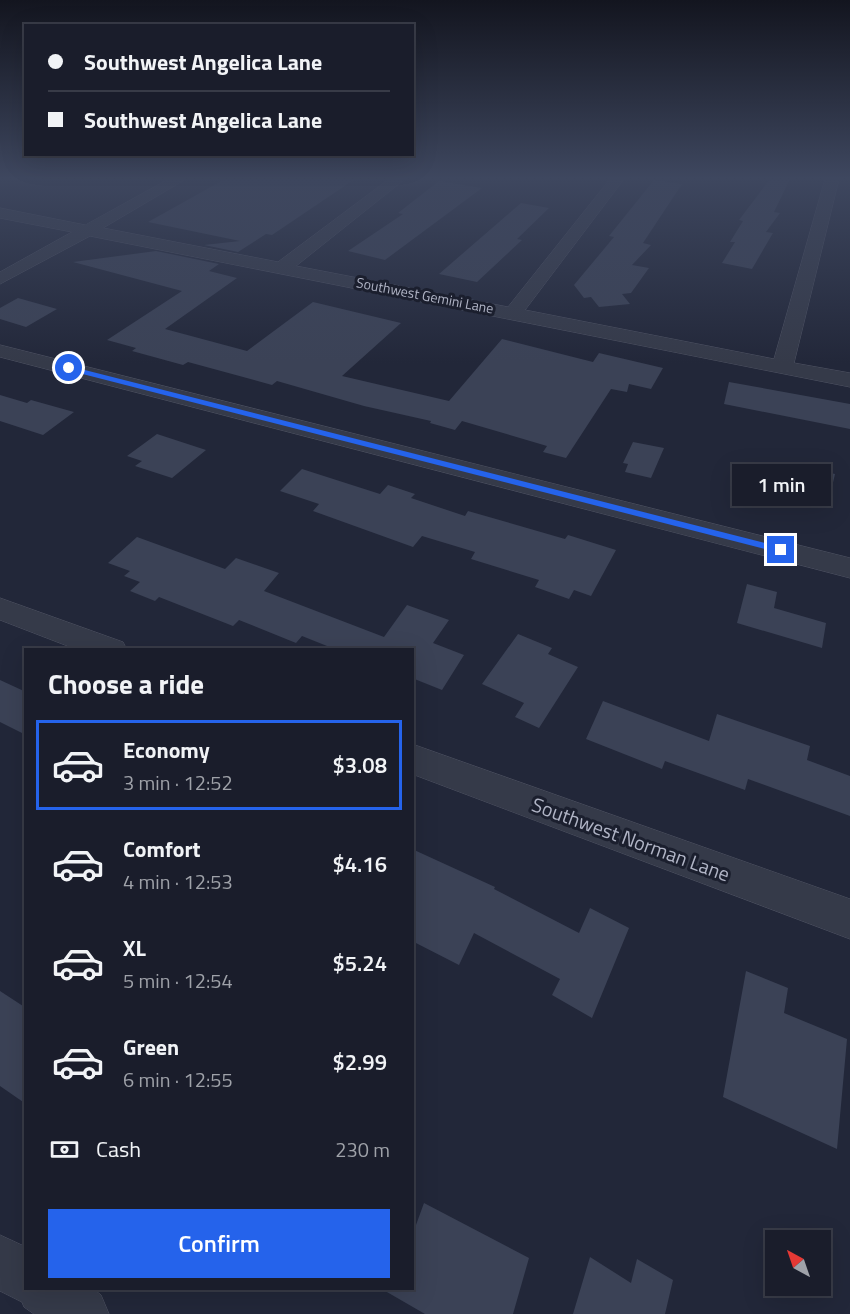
<!DOCTYPE html>
<html lang="en">
<head>
<meta charset="utf-8">
<style>
  body { margin:0; font-family:"Titillium Web",sans-serif; background:#272a37; color:#f1f3f6; height:100vh; display:flex; flex-direction:column; font-size:22px; white-space:nowrap }
  * { box-sizing:border-box; margin:0 }
  p { font-size:20px; color:#9fa2a9 }
  .icon { flex:none; width:33px; height:33px; fill:none; stroke:currentColor; stroke-width:2; stroke-linecap:round; stroke-linejoin:round }
  .map { position:relative; flex:1; overflow:hidden }
  .details { position:absolute; left:24px; top:648px; width:390px; height:642px; display:flex; flex-direction:column; background:#1a1d2b; border-radius:0px; box-shadow:0 6px 24px #0002,0 0 0 2px #383b47 }
  .details>* { flex:none }
  .hud { position:absolute; left:24px; top:24px; width:390px; height:132px; border-radius:0px; box-shadow:0 6px 24px #0002,0 0 0 2px #383b47; display:grid; align-content:center; height:132px; padding:0 24px; background:#1a1d2b }
  .needle { width:39px; rotate:320deg }
  .tools { position:absolute; left:765px; top:1230px; display:grid; gap:12px }
  .tools a { display:grid; place-items:center; width:66px; height:66px; border-radius:0px; background:#1a1d2b; box-shadow:0 6px 24px #0002,0 0 0 2px #383b47; font-size:30px }
  .end { position:absolute; width:27px; height:27px; margin:-14px; border:8px solid #2563eb; background:#fff; box-shadow:0 0 0 3px #fff }
  .from { border-radius:50% }
  .bubble { position:absolute; height:42px; border-radius:0px; background:#1a1d2b; box-shadow:0 6px 24px #0002,0 0 0 2px #383b47; font-size:20px; font-weight:600; line-height:42px; text-align:center }
  .hud b { display:flex; align-items:center; gap:21px; height:57px; font-size:22px }
  .hud b+b { border-top:2px solid #383b47 }
  .hud i { width:15px; height:15px; background:#f1f3f6 }
  ul { padding:0; list-style:none }
  li { display:flex; align-items:center; gap:18px; height:90px; margin:0 12px 9px; padding:0 12px; border:3px solid transparent; border-radius:0px }
  li div { flex:1 }
  li b { display:block; font-size:22px }
  li em { font-style:normal; font-weight:600 }
  li.selected { border-color:#2563eb }
  li>.icon { width:54px; height:54px; stroke-width:1.5 }
  h2 { padding:0 24px; font-size:27px; line-height:72px }
  .pay { display:flex; align-items:center; gap:15px; height:66px; padding:0 24px; font-size:22px }
  .pay p { margin-inline-start:auto }
  .action { display:flex; gap:12px; margin-top:auto; padding:12px 24px }
  .action a { flex:1; height:69px; border-radius:0px; background:#2563eb; color:#fff; font-size:24px; font-weight:600; line-height:69px; text-align:center }
  .map>svg:first-child { display:block }
  .building { fill:#3b4256 }
  .lines { fill:none; stroke-linecap:round; stroke-linejoin:round }
  .minor-casing { stroke:#505464; stroke-width:1 }
  .minor { fill:#353a49; fill-rule:evenodd }
  .route { fill:#2563eb }
  .labels { text-anchor:middle; dominant-baseline:central; stroke-width:6; stroke-linejoin:round; paint-order:stroke }
  .far-street-label { font-size:14px; fill:#b0b4c5; stroke:#1b1f2e }
  .near-street-label { font-size:20px; fill:#b0b4c5; stroke:#1b1f2e }
</style>
</head>
<body>
<div class="map">
<svg width="850" height="1314" viewBox="0 0 850 1314">
  <rect width="100%" height="100%" fill="#222739"/>
  <g class="building">
    <path d="M225 179H355L272 235 266 234 238 252 204 245 240 241 148 222Z"/>
    <path d="M770 179H790L774 212 780 213 766 232 773 233 752 269 722 263 735 242H730L743 221 739 220Z"/>
    <path d="M654 180 682 184 643 243 651 245 632 265 649 268 631 293 622 294 630 304 599 307 591 297 584 298 574 285 614 237 609 236Z"/>
    <path d="M439 181 482 188 385 260 348 251 403 214 398 213Z"/>
    <path d="M521 203 549 208 517 239 522 240 477 282 439 274Z"/>
    <path d="M156 251 219 264 209 271 237 278 165 329 247 351 313 302 401 323 342 376 449 401 502 339 593 362 599 353 663 368 651 389 629 384 627 392 611 389 566 458 543 452 547 446 462 421 455 430 430 423 431 421 364 406 277 381 272 385 188 362 183 365 132 351 136 348 107 340 182 291 73 262Z"/>
    <path d="M18 298 57 309 26 327 0 319V308Z"/>
    <path d="M729 382 850 404V429L724 404Z"/>
    <path d="M0 395 27 403 31 400 74 412 43 435 0 421Z"/>
    <path d="M157 434 206 450 172 478 135 466 142 461 127 456Z"/>
    <path d="M633 442 664 448 651 478 625 472 628 464 623 463Z"/>
    <path d="M804 467 835 474 829 500 798 492Z"/>
    <path d="M302 469 380 494 388 485 415 494 411 498 465 516 468 511 565 539 568 535 616 550 591 596 574 590 569 599 535 587 539 580 471 559 475 552 422 536 413 547 313 511 319 504 280 491Z"/>
    <path d="M758 469 794 477 787 504 750 495Z"/>
    <path d="M137 537 225 569 236 558 279 573 264 591 384 637 407 605 449 620 433 643 464 655 442 690 412 678V650H337L302 636 296 643 239 620 233 626 159 597 155 601 130 591 140 582 124 576 130 571 108 563Z"/>
    <path d="M747 584 777 592 774 608 826 623 822 648 737 623Z"/>
    <path d="M518 634 552 648 548 654 578 667 539 728 515 717 524 703 482 684Z"/>
    <path d="M0 680 26 692V735L0 722Z"/>
    <path d="M603 701 709 741 717 714 810 746 807 760 850 776V816L748 779 745 790 665 761 662 769 586 739Z"/>
    <path d="M412 849 495 887 494 889 579 933 590 908 629 928 592 1018 552 995 560 979 474 933 459 965 412 941Z"/>
    <path d="M746 971 788 988 784 1013 847 1039 837 1149 723 1097Z"/>
    <path d="M0 991 26 1008V1104L0 1086Z"/>
    <path d="M424 1203 529 1258 513 1314H425L380 1288H412V1236Z"/>
    <path d="M590 1257 631 1283 637 1259 673 1280 665 1314H573Z"/>
  </g>
  <g class="lines">
    <g class="minor-casing">
      <g id="minor">
        <path d="M169 179H186L103 228 278 262 389 179H405L296 266 508 307 610 179H624L525 310 774 359 825 179H839L794 363 850 373V387L90 236 0 284V272L72 232 0 218V208L85 225Z"/>
        <path d="M0 345 850 558V578L0 357Z"/>
        <path d="M0 598 123 642 127 650H78L0 620Z"/>
        <path d="M412 744 850 899V939L412 774Z"/>
        <path d="M0 1235 26 1247V1288H92L101 1295 109 1314H34L24 1307 22 1302 0 1291Z"/>
      </g>
    </g>
    <use href="#minor" class="minor"/>
  </g>
  <linearGradient id="sky" x2="0" y2="1"><stop stop-color="#13151f"/><stop offset="0.49" stop-color="#3e475f"/><stop offset="1" stop-color="#3e475f" stop-opacity="0"/></linearGradient>
  <rect width="850" height="363" fill="url(#sky)"/>
  <path class="route" d="M69 366 781 547 785 550 781 553 67 370Z"/>
  <g class="labels">
    <g class="far-street-label">
      <text transform="translate(425 295) rotate(11)">Southwest Gemini Lane</text>
    </g>
    <g class="near-street-label">
      <text transform="translate(631 839) rotate(20)">Southwest Norman Lane</text>
    </g>
  </g>
</svg>
<div class="tools">
<a><svg class="needle" viewBox="-14 -14 28 28"><path d="M0-13l5 13h-10z" fill="#e53935"/><path d="M0 13l5-13h-10z" fill="#9fa2a9"/></svg></a>
</div>
<i class="end from" style="left:69px;top:368px"></i>
<i class="end" style="left:781px;top:550px"></i>
<div class="bubble" style="left:732px;top:464px;width:99px">1 min</div>
<div class="hud">
<b><i class="from"></i>Southwest Angelica Lane</b>
<b><i></i>Southwest Angelica Lane</b>
</div>
<section class="details">
<h2>Choose a ride</h2>
<ul>
<li class="selected"><svg class="icon" aria-label="car" viewBox="0 0 24 24"><path d="M5 17H2v-5l4-1 3-4h7l3 4 3 1v5h-3M9 17h6M6 11h13"/><circle cx="7" cy="17" r="2"/><circle cx="17" cy="17" r="2"/></svg><div><b>Economy</b><p>3 min · 12:52</p></div><em>$3.08</em></li>
<li><svg class="icon" aria-label="car" viewBox="0 0 24 24"><path d="M5 17H2v-5l4-1 3-4h7l3 4 3 1v5h-3M9 17h6M6 11h13"/><circle cx="7" cy="17" r="2"/><circle cx="17" cy="17" r="2"/></svg><div><b>Comfort</b><p>4 min · 12:53</p></div><em>$4.16</em></li>
<li><svg class="icon" aria-label="car" viewBox="0 0 24 24"><path d="M5 17H2v-5l4-1 3-4h7l3 4 3 1v5h-3M9 17h6M6 11h13"/><circle cx="7" cy="17" r="2"/><circle cx="17" cy="17" r="2"/></svg><div><b>XL</b><p>5 min · 12:54</p></div><em>$5.24</em></li>
<li><svg class="icon" aria-label="car" viewBox="0 0 24 24"><path d="M5 17H2v-5l4-1 3-4h7l3 4 3 1v5h-3M9 17h6M6 11h13"/><circle cx="7" cy="17" r="2"/><circle cx="17" cy="17" r="2"/></svg><div><b>Green</b><p>6 min · 12:55</p></div><em>$2.99</em></li>
</ul>
<div class="pay"><svg class="icon" aria-label="cash" viewBox="0 0 24 24"><path d="M3 7h18v10H3z"/><circle cx="12" cy="12" r="2"/></svg>Cash<p>230 m</p></div>
<div class="action"><a>Confirm</a></div>
</section>
</div>
</body>
</html>
